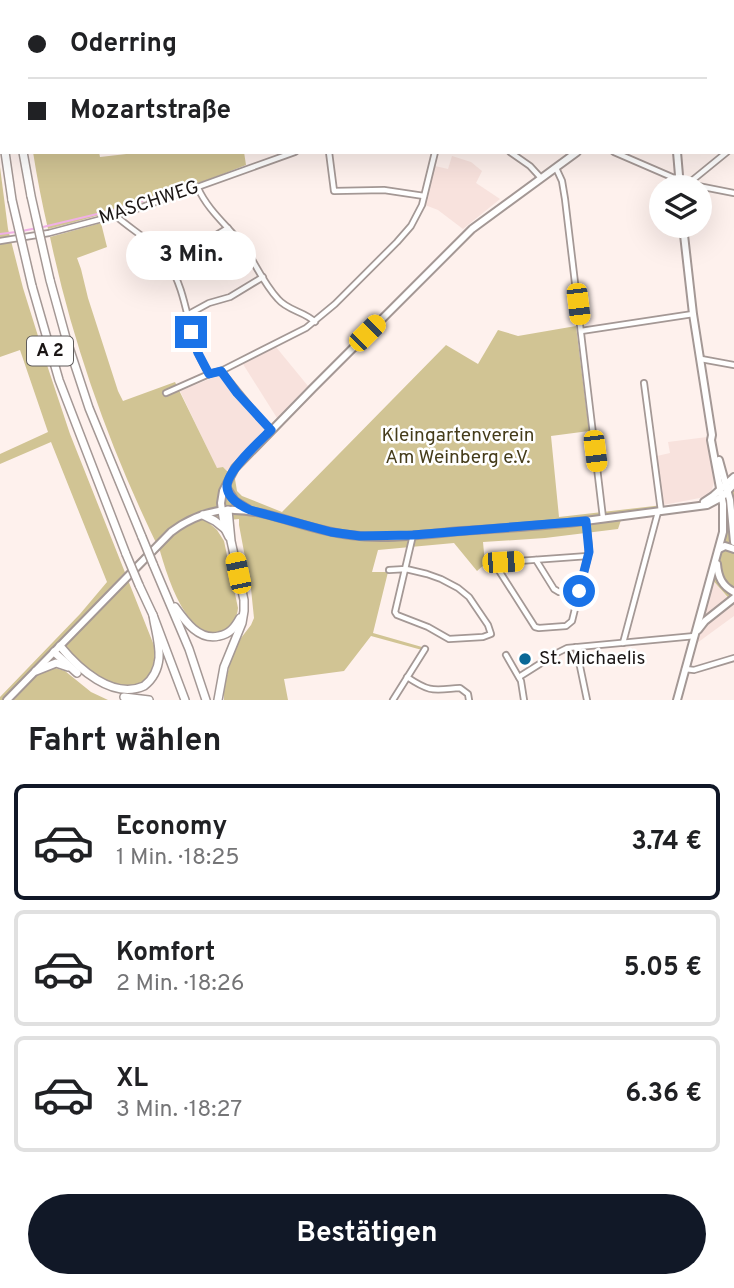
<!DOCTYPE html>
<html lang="de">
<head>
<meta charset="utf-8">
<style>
  body { margin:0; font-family:Overpass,sans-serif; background:#f2f2f2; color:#202124; height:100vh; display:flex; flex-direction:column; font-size:26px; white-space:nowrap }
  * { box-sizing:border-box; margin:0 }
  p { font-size:23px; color:#757577 }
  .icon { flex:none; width:38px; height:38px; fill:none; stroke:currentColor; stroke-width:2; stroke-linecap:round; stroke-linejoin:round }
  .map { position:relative; height:700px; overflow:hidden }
  .sheet { display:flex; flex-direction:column; background:#fff; flex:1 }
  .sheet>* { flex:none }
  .guide { position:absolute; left:0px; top:0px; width:735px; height:154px; box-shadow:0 7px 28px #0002; display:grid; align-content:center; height:154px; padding:0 28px; background:#fff }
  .fabs { position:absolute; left:649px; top:175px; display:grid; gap:14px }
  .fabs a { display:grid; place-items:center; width:63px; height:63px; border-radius:50%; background:#fff; box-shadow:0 7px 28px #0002; font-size:35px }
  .end { position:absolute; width:32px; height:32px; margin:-16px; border:9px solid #1a73e8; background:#fff; box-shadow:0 0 0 4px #fff }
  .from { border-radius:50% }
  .bubble { position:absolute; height:49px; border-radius:24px; background:#fff; box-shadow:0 7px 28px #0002; font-size:23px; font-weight:700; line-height:49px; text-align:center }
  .car { position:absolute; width:21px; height:42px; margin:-21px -10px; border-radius:9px; box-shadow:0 0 5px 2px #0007; background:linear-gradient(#f5c518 24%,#345 0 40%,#f5c518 0 76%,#345 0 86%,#f5c518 0) }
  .guide b { display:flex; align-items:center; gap:24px; height:66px; font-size:26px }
  .guide b+b { border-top:2px solid #e0e0e0 }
  .guide i { width:18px; height:18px; background:#202124 }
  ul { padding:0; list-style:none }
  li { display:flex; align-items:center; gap:21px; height:116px; margin:0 14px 10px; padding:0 14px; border:4px solid #e0e0e0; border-radius:10px }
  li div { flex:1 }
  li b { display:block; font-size:26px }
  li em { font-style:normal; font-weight:700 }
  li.selected { border-color:#111827 }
  li>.icon { width:63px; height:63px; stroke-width:1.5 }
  h2 { padding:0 28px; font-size:32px; line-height:84px }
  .primary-button { display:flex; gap:14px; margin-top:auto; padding:14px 28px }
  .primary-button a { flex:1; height:80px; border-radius:42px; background:#111827; color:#fff; font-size:28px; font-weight:700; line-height:80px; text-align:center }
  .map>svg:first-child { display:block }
  .built { fill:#f8e2dd }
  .green { fill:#d1c494 }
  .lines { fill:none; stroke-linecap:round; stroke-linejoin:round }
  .stream { stroke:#f0b0e6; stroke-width:2 }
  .minor-casing { stroke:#a49895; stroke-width:8 }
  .major-casing { stroke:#a49895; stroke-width:10 }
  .highway-casing { stroke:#a49895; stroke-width:10 }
  .minor { stroke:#fff; stroke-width:4.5 }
  .major { stroke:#fff; stroke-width:6 }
  .highway { stroke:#fff; stroke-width:7 }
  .highway-bridge-casing { stroke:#a49895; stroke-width:10; stroke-linecap:butt }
  .highway-bridge { stroke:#fff; stroke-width:7 }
  .route { stroke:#1a73e8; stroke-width:9 }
  .poi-dot { fill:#096796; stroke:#fff; stroke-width:2.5 }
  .labels { text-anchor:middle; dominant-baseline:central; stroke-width:5; stroke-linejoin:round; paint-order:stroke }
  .shield { fill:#fff; stroke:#5f5b5a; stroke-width:2 }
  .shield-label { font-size:18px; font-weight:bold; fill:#1a1514 }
  .street-label { font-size:19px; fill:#1a1514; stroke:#fff }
  .park-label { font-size:19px; fill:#453c1a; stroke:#fff }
  .poi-label { font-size:19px; fill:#1a1514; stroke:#fff; text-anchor:start }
</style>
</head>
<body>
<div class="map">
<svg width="734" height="700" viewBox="0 0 734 700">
  <rect width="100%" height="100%" fill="#fef1ed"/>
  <g class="built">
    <path d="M452 156 471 162 482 171 476 183 500 199 463 229 438 210 425 205 435 166 448 169Z"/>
    <path d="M276 347 308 386 277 418 243 364Z"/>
    <path d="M219 375 222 377 265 429 227 471 223 467 217 469 180 391Z"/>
    <path d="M707 437 714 483 711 492 705 497 663 505 657 456 670 453 668 442Z"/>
    <path d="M709 576 732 603 734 602V616L697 643 691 640Z"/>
  </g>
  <g class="green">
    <path d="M33 152H99L100 157 144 152H244L246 165C181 191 115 212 48 229 42 203 37 178 33 152Z"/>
    <path d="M0 167 8 229 23 288 48 368 70 434 155 648C155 673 145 692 117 687 112 686 105 686 101 684 91 677 78 662 69 653L68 648 44 672 55 668 65 671 91 692 108 700H0V697L80 614 107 582 51 442 0 464V454L48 432 20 350 0 357Z"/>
    <path d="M101 223 107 247 77 258 81 269 88 298 118 391 123 401 175 382 217 468 223 467 235 479 237 491 242 496 282 512 446 345 478 364 498 330 518 336 576 326 589 431 551 436 559 517 663 505 660 515 621 520 618 529 545 538 483 542 485 564 477 571 454 543 378 550 372 572H388L373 633 422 647V650L371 636 344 671 284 679 288 700H224V687L232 656 241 638 251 625 254 618 251 589 239 525V519L208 522 217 530 224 541 238 608C237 617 233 627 224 630 188 646 167 575 160 551 111 451 73 346 50 237Z"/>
    <path d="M734 488V602L733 603 709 576 722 532 721 499Z"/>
  </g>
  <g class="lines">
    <g class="stream">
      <path d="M43 227 114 210 173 191"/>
      <path d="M22 231 37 228"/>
      <path d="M0 234 16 232"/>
    </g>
    <g class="minor-casing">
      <g id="minor">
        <path d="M371 0 377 2"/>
        <path d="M459 0 464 2"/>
        <path d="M647 0 648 2"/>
        <path d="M729 2 731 0"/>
        <path d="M733 147H734"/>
        <path d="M329 152 334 191 384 190 424 196"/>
        <path d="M510 152 530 166 541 178"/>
        <path d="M614 152 688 184 734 193"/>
        <path d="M556 168 562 181 565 199 603 518"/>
        <path d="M689 183 727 152"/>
        <path d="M198 188C208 211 230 228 245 248 256 265 264 284 278 299 288 311 304 311 315 322"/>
        <path d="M116 216C134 232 155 242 168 263 185 288 187 322 197 350 200 359 205 366 209 374"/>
        <path d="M0 241 49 233 128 212 295 152"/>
        <path d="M166 259 183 248 203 243 228 228"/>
        <path d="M187 315 209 303 230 297 263 277"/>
        <path d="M581 331 693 314"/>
        <path d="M701 359 734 365"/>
        <path d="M221 371 256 414 271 430"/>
        <path d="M644 383 661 511"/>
        <path d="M166 393 209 374 221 371 306 328 335 304 397 242 411 226 422 205 435 152"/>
        <path d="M586 521 589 548 588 556 503 562 499 565 498 569 535 627 539 628 566 626 572 621 588 556"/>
        <path d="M536 560 554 589 559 592 579 591"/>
        <path d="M389 570 406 569 427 574 441 579 458 588 469 597 488 625 491 634 483 637 449 639 428 627 397 615 395 612 413 535"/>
        <path d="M623 643 658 512"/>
        <path d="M576 647 587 700"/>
        <path d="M506 655 521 681 524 700"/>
        <path d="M685 669 694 670 734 658"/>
        <path d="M407 677C431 693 433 690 460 688L468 694 469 700"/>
        <path d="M519 677 557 653 567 648 695 636"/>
        <path d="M393 700 425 649"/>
      </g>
    </g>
    <g class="major-casing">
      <g id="major">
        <path d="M495 0 496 2"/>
        <path d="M733 67 734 66"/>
        <path d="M677 152 680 187"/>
        <path d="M719 460 730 500 734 542"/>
        <path d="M228 490 235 501 248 509"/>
        <path d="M704 502 713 496 734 477"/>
        <path d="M222 511 221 503 223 491 235 468 313 388 472 229 577 152"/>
        <path d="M719 549 725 546 734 549"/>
        <path d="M717 564C718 577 722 586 734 592"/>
        <path d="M698 630 705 621 734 598"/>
        <path d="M7 700 171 532C235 484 284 528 350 535 387 540 425 534 462 531 503 528 544 526 585 521 626 516 666 510 707 505L722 497 734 484"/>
        <path d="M677 700 723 532V504L711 440 712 435 693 314 683 226"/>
      </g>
    </g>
    <g class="highway-casing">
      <g id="highway">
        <path d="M7 0V2"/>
        <path d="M0 113 2 126"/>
        <path d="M5 152 12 200"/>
        <path d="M23 152 31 196"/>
        <path d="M50 280 66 338 89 408 142 537"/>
        <path d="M32 286 59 380 126 554"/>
        <path d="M222 511 225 529 229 537"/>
        <path d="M203 515 215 521 225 529"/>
        <path d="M153 564 189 649 206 700"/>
        <path d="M139 585 153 615 185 700"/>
        <path d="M175 607C185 621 199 641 219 636 230 634 235 627 240 618"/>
        <path d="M60 646C78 668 112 700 144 686 153 679 158 669 159 658 160 644 155 629 153 615"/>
        <path d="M54 652 77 673"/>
        <path d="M36 671 56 663 68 667"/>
        <path d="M124 697 149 700"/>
        <path d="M218 700 224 667 242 623 244 611V600L231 541 228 510"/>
      </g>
    </g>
    <use href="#minor" class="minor"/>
    <use href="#major" class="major"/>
    <use href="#highway" class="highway"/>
    <g class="highway-bridge-casing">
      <g id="highway-bridge">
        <path d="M31 196 50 280"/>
        <path d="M12 200 32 286"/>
        <path d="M142 537 153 564"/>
        <path d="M126 554 139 585"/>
      </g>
    </g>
    <use href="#highway-bridge" class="highway-bridge"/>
  </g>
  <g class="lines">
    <path class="route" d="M191 332 198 353 209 374 221 371 237 393 271 430C260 441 226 471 227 487 228 498 241 506 250 510L331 532 360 536 413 535 586 521 589 552 579 591"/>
  </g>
  <circle class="poi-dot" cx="525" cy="659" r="7"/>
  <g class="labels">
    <rect class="shield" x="27" y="336.5" width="46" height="29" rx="5"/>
    <g class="shield-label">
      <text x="50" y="351">A 2</text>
    </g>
    <g class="street-label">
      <text transform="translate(149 203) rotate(-18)">MASCHWEG</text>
    </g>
    <g class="park-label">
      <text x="458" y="436">Kleingartenverein<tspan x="458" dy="22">Am Weinberg e.V.</tspan></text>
    </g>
    <g class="poi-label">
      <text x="539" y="659">St. Michaelis</text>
    </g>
  </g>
</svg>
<div class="fabs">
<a><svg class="icon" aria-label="layers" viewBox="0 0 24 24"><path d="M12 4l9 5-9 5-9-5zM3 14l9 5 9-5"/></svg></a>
</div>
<i class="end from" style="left:579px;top:591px"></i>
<i class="end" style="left:191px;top:332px"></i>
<div class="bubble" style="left:126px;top:231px;width:130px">3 Min.</div>
<i class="car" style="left:578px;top:304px;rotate:173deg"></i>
<i class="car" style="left:367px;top:333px;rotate:45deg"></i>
<i class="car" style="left:595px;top:451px;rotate:173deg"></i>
<i class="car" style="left:503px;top:562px;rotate:87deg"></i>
<i class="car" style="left:238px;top:573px;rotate:348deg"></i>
<div class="guide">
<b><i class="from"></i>Oderring</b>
<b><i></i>Mozartstraße</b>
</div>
</div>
<section class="sheet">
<h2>Fahrt wählen</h2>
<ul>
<li class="selected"><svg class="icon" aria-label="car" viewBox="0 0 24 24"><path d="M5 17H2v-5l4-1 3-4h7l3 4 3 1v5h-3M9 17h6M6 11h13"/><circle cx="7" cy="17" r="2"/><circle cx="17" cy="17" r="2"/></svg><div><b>Economy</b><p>1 Min. · 18:25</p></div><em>3.74 €</em></li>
<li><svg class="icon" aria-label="car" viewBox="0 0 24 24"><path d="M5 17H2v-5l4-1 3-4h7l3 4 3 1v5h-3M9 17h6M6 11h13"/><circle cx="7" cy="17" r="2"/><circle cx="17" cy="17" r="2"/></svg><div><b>Komfort</b><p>2 Min. · 18:26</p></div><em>5.05 €</em></li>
<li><svg class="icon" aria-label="car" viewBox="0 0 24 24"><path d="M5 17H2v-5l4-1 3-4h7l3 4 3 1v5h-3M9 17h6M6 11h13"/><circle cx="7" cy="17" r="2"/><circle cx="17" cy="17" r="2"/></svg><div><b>XL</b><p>3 Min. · 18:27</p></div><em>6.36 €</em></li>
</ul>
<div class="primary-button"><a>Bestätigen</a></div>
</section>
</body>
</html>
